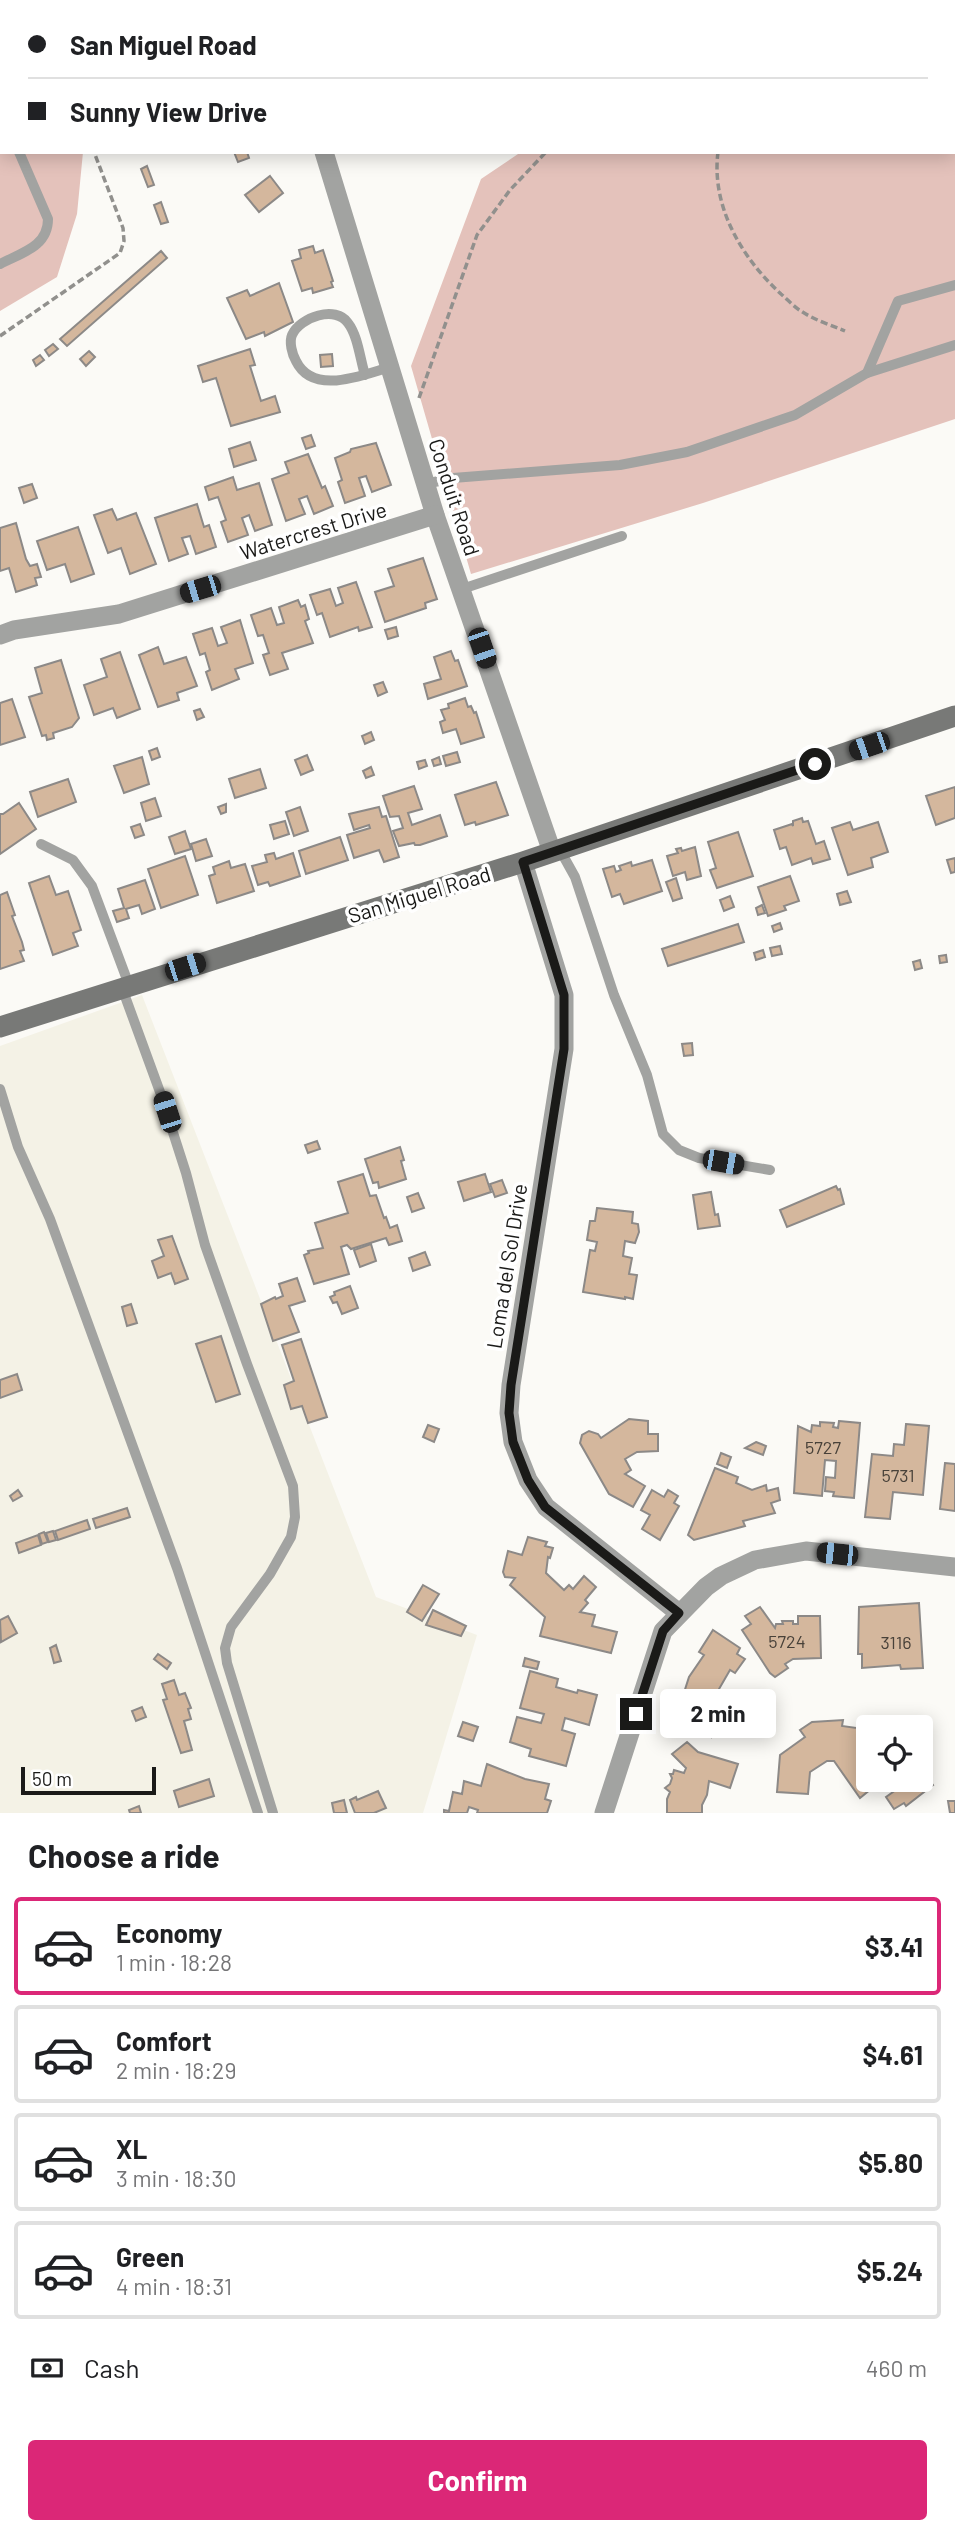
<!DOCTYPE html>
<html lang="en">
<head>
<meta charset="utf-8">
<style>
  body { margin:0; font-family:Barlow,sans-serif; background:#f2f2f2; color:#202124; height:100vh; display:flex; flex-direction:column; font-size:26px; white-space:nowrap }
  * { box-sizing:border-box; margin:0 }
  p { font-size:23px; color:#757577 }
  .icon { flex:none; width:38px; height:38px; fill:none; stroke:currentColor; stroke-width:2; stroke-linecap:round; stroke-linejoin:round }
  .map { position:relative; height:1813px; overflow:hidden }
  .sheet { display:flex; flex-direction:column; background:#fff; flex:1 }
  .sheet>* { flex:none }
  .hud { position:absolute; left:0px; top:0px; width:956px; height:154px; box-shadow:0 4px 18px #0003; display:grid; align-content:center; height:154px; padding:0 28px; background:#fff }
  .tools { position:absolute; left:856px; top:1715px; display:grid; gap:14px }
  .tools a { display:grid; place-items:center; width:77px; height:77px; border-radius:7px; background:#fff; box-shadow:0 4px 18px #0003; font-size:35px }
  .scale { position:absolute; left:21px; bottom:18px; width:135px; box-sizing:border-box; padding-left:7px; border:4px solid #1a1a18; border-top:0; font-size:19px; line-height:24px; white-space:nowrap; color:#1a1a18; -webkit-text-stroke:5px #fff; paint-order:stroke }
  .end { position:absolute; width:32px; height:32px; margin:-16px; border:9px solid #1a1a18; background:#fff; box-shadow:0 0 0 4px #fff }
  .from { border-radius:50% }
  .bubble { position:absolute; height:49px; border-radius:7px; background:#fff; box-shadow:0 4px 18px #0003; font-size:23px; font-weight:700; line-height:49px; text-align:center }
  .car { position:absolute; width:21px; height:42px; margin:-21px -10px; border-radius:9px; box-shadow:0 0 5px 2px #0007; background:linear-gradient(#222 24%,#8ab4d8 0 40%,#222 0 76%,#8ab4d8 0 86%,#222 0) }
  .hud b { display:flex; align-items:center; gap:24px; height:66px; font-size:26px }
  .hud b+b { border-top:2px solid #e0e0e0 }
  .hud i { width:18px; height:18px; background:#202124 }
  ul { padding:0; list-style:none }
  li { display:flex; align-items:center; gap:21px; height:98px; margin:0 14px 10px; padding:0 14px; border:4px solid #e0e0e0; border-radius:7px }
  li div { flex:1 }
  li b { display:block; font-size:26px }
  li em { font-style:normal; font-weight:700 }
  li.selected { border-color:#db2777 }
  li>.icon { width:63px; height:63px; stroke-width:1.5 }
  h2 { padding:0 28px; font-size:32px; line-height:84px }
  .pay { display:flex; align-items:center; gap:18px; height:77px; padding:0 28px; font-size:26px }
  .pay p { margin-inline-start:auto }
  .action { display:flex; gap:14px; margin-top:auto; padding:14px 28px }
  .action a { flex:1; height:80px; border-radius:7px; background:#db2777; color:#fff; font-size:28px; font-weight:700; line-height:80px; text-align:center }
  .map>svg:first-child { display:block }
  .built { fill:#f4f2e6 }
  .green { fill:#e4c2bb }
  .building { fill:#d4b79d; stroke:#8c8987; stroke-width:2 }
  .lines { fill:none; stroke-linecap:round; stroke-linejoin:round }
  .path { stroke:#91908d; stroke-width:3.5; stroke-dasharray:7 3.5; stroke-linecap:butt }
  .lane { stroke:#a2a3a1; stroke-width:10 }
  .street { stroke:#a2a3a1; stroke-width:19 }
  .secondary { stroke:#787977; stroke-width:21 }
  .route { stroke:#1a1a18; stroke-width:9 }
  .labels { text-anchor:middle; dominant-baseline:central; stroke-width:7; stroke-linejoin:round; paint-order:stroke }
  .number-label { font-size:18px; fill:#484139 }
  .street-label { font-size:21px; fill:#1a1a18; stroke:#fff }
</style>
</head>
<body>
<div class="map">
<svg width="955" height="1813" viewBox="0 0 955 1813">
  <rect width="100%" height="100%" fill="#fbfaf6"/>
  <path class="built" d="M142 995 376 1597 477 1635 423 1813H0V1046Z"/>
  <g class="green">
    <path d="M0 0 52 2H2V152H83L77 214 57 277 0 311Z"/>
    <path d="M681 0H955V419L703 503 471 574 411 366 481 179 521 152H954V2H680Z"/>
  </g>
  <g class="building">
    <path d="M234 152H247L249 158 238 162Z"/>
    <path d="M147 166 154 185 148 187 141 169Z"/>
    <path d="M270 176 283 193 259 212 245 195Z"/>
    <path d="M161 202 168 222 161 224 154 205Z"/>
    <path d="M313 246 315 253 323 250 333 281 331 282 333 287 313 293 312 288 302 291 292 261 301 258 299 250Z"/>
    <path d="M161 251 167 258 67 346 60 339Z"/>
    <path d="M279 283 293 322 265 336 264 332 246 339 227 298 247 290 250 296Z"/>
    <path d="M53 344 58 349 49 356 45 350Z"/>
    <path d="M250 349 255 365 250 366 261 401 275 396 280 412 231 426 216 378 203 382 198 366Z"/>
    <path d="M89 351 95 357 86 366 80 359Z"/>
    <path d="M332 354 333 366 321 367 320 355Z"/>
    <path d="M40 355 44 360 36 366 33 360Z"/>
    <path d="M311 435 315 446 306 449 302 438Z"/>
    <path d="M250 442 256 460 234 467 229 449Z"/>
    <path d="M376 443 391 485 372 492 366 476 359 478 365 496 345 503 338 482 342 480 335 458 350 452 351 449Z"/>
    <path d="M308 454 322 488 325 486 333 506 314 514 307 496 299 499 305 514 286 521 272 479 289 473 285 462Z"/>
    <path d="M233 477 237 490 259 483 272 525 255 531 249 515 242 518 248 535 228 542 221 522 226 520 218 497 209 500 205 487Z"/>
    <path d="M32 484 37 498 24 503 19 488Z"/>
    <path d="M197 504 204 527 209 525 216 547 196 554 190 536 182 538 188 554 169 561 155 518Z"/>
    <path d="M112 509 117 520 136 513 156 564 130 574 121 548 108 553 94 515Z"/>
    <path d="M16 523 26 559 30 566 37 564 41 577 35 578 37 585 16 592 9 568 0 571V528Z"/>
    <path d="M78 527 94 574 71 582 65 564 47 570 37 541Z"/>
    <path d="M423 558 437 599 425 603 426 608 385 622 375 592 394 586 388 569Z"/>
    <path d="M356 582 372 627 359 631 358 627 330 637 322 613 317 615 310 595 330 589 336 606 343 603 338 588Z"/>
    <path d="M298 600 301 607 305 605 309 619 305 621 313 643 282 653 288 669 270 675 263 655 269 653 263 635 258 636 251 615 271 608 277 625 284 623 279 607Z"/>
    <path d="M240 620 253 663 235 669 239 679 212 690 206 672 210 670 205 653 200 655 193 634 212 628 218 646 227 643 221 627Z"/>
    <path d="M396 627 398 636 388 639 385 630Z"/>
    <path d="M158 647 164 664 186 657 197 686 177 693 179 700 158 707 139 655Z"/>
    <path d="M451 651 455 661 458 660 467 686 428 699 424 684 441 679 434 657Z"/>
    <path d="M120 652 140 709 117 718 113 708 94 715 84 685 107 677 101 659Z"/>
    <path d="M61 660 79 718 72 727 53 733 54 738 47 740 46 735 42 736 29 697 42 693 35 668Z"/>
    <path d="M383 682 387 692 378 696 374 685Z"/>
    <path d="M465 698 468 707 471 706 474 713 476 712 484 737 461 744 456 729 443 733 440 722 445 720 441 710 449 708 448 704Z"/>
    <path d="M12 699 25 737 0 745V703Z"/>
    <path d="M200 709 204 717 197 720 194 711Z"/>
    <path d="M371 732 374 740 365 744 362 736Z"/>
    <path d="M157 748 160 757 152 760 149 751Z"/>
    <path d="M457 752 460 762 446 766 443 756Z"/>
    <path d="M307 755 313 770 301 775 295 760Z"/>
    <path d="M142 757 149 784 124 793 114 766Z"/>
    <path d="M439 757 441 764 434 766 432 760Z"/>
    <path d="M425 760 427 766 419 769 417 762Z"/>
    <path d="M371 767 374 775 366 778 363 771Z"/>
    <path d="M260 769 266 788 235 798 229 779Z"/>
    <path d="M68 779 76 802 38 817 30 792Z"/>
    <path d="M496 782 508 815 476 825 475 822 465 825 455 795Z"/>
    <path d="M414 786 422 809 408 813 412 825 440 815 447 836 420 845H415L414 843 399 846 393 831 403 828 399 816 390 817 383 796Z"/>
    <path d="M955 787V818L936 825 926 796Z"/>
    <path d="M155 798 161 816 146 821 141 803Z"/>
    <path d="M19 803 36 829 0 854V814H3Z"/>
    <path d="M226 804V812L221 814 218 807Z"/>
    <path d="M300 807 308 831 294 836 286 812Z"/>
    <path d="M379 807 382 817 386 816 399 857 384 862 379 850 354 858 347 835 370 828 369 825 354 830 349 814Z"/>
    <path d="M802 818 803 822 808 821 816 844 824 841 830 859 813 864 811 858 792 865 786 847 780 849 774 830 792 824 793 826V821Z"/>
    <path d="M285 821 289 834 274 839 270 825Z"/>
    <path d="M850 822 853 830 878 822 888 852 871 858 873 867 848 875 832 828Z"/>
    <path d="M140 824 144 835 135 838 131 827Z"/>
    <path d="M185 831 191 849 175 854 169 837Z"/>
    <path d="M738 832 753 876 717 888 710 870 716 868 708 842Z"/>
    <path d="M340 837 348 860 306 874 299 851Z"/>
    <path d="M206 839 212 856 196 861 191 844Z"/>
    <path d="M695 847 701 876 687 880 685 872 673 876 667 856 678 853 676 849 681 848 682 851Z"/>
    <path d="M274 853 276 859 293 853 300 876 270 886 268 882 258 885 252 866 267 862 265 855Z"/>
    <path d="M185 856 198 895 161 908 148 869Z"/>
    <path d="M955 858V872L951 873 947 860Z"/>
    <path d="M652 860 662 891 624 904 620 894 612 897 603 869 614 866 616 872 621 870 619 866 631 862 632 866Z"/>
    <path d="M229 861 231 868 245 864 254 891 217 903 209 876 215 874 213 867Z"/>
    <path d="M49 876 56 895 68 891 81 930 73 933 78 946 53 955 29 883Z"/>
    <path d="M790 876 799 901 784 906 786 910 768 916 758 887Z"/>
    <path d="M676 878 682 898 673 901 666 882Z"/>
    <path d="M145 880 155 909 142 914 139 905 126 909 129 918 117 922 113 911 124 908 118 889Z"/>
    <path d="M847 891 851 902 840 905 837 894Z"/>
    <path d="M7 892 15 915 12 916 22 942 24 950 20 951 24 961 0 969V895Z"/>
    <path d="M730 896 734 907 724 911 720 900Z"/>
    <path d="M762 905 765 913 758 915 756 908Z"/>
    <path d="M780 923 782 929 774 932 772 926Z"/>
    <path d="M738 924 744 942 668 966 662 949Z"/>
    <path d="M780 946 782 954 772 956 770 948Z"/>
    <path d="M763 950 765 957 756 960 754 953Z"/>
    <path d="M946 955 947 962 940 963 939 956Z"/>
    <path d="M920 960 922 968 915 970 913 962Z"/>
    <path d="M692 1043 693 1055 684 1056 682 1044Z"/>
    <path d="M317 1141 320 1149 308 1153 305 1145Z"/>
    <path d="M400 1147 404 1160 401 1161 406 1179 379 1188 378 1182 373 1183 365 1159Z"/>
    <path d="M363 1174 370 1196 376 1195 384 1218 386 1217 390 1228 397 1225 402 1241 389 1245 386 1238 351 1249 347 1245 341 1247 349 1274 314 1284 304 1255 309 1253 308 1251 323 1248 315 1223 348 1213 338 1182Z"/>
    <path d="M485 1174 491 1192 464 1201 458 1182Z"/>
    <path d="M502 1180 507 1193 495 1197 490 1184Z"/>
    <path d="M836 1186 838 1190 840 1189 844 1204 787 1227 780 1210Z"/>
    <path d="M711 1192 715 1215 718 1214 720 1226 698 1229 693 1195Z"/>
    <path d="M418 1193 424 1208 412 1212 407 1197Z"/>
    <path d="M597 1208 633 1212 632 1223 638 1224 639 1232 635 1243 625 1241 623 1256 632 1258 629 1274 637 1275 633 1299 625 1297V1299L583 1292 590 1250 595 1251 597 1242 587 1240 590 1221H595Z"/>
    <path d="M172 1236 188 1279 175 1284 171 1273 158 1278 152 1261 164 1256 158 1240Z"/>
    <path d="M371 1244 376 1261 360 1267 354 1250Z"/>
    <path d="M425 1252 430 1265 413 1271 409 1258Z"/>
    <path d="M297 1278 305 1301 289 1306 299 1332 273 1341 261 1304 275 1297 276 1299 283 1296 279 1284Z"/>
    <path d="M350 1286 358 1308 342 1314 337 1302 333 1303 330 1297 335 1295 334 1292Z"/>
    <path d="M131 1304 137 1323 127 1326 122 1307Z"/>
    <path d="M221 1336 240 1394 216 1402 196 1344Z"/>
    <path d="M301 1339 327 1417 308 1423 302 1406 291 1409 284 1385 294 1381 282 1345Z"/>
    <path d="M17 1374 22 1390 0 1398V1380Z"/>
    <path d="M629 1419 648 1421V1434H658V1451L637 1452 625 1459 631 1470 625 1474 645 1486 633 1507 609 1494 580 1443 582 1435 589 1431 598 1434 601 1438Z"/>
    <path d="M839 1421 860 1423 854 1498 833 1496 834 1492 825 1491 826 1477 835 1478 836 1461 825 1460 822 1496 794 1493 798 1426 811 1432 812 1425 820 1426V1422L834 1423 833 1427 838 1428Z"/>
    <path d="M906 1424 929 1426 923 1495 893 1492 890 1519 865 1517 872 1454 893 1456 894 1444 904 1445Z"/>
    <path d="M428 1425 439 1429 434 1442 423 1437Z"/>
    <path d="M756 1442 766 1446 763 1455 745 1448Z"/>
    <path d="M721 1453 731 1457 727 1468 717 1464Z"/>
    <path d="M945 1463 955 1464V1511L940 1509Z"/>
    <path d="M715 1468 738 1477 736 1483 752 1490 766 1485 767 1491 778 1488 780 1500 771 1503 775 1513 743 1521 745 1526 694 1540 688 1535Z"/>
    <path d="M18 1490 22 1496 13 1501 10 1496Z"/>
    <path d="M652 1490 664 1497 668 1490 678 1496 674 1503 679 1506 660 1540 642 1529 650 1515 641 1510Z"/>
    <path d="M127 1508 130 1517 96 1528 93 1519Z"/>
    <path d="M87 1520 90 1529 58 1540 55 1531Z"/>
    <path d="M53 1531 56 1540 49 1542 46 1533Z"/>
    <path d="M44 1532 48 1542 42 1544 39 1534Z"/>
    <path d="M38 1535 41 1545 19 1553 16 1543Z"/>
    <path d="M528 1537 547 1542 545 1546 553 1548 550 1558 548 1557 546 1573 564 1590 569 1585 573 1589 584 1576 596 1587 585 1600 588 1603 580 1612 595 1615 592 1626 617 1632 611 1653 540 1636 545 1617 510 1585 515 1578 505 1577 503 1572 508 1551 522 1555Z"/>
    <path d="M423 1585 439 1594 422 1621 407 1612Z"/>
    <path d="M919 1603 923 1668 901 1669 900 1665 862 1668V1654H858L859 1607Z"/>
    <path d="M760 1607 775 1628 776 1624H783L782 1621H793V1624H798V1616H820L821 1658 793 1659 785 1664 788 1668 775 1677 770 1673 742 1630 751 1624 745 1616Z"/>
    <path d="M433 1610 466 1626 461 1636 426 1625Z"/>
    <path d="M8 1616 17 1633 1 1642 0 1620Z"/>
    <path d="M713 1630 740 1648 737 1654 745 1659 735 1673 730 1670 719 1689 725 1695 727 1707 718 1733 716 1732 715 1736 711 1735V1737L674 1724 689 1677 704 1655 699 1652Z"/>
    <path d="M56 1645 61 1661 54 1663 50 1648Z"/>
    <path d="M158 1654 171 1663 167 1669 154 1659Z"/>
    <path d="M525 1658 539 1662 537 1669 523 1666Z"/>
    <path d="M530 1671 558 1679 556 1687 577 1693 578 1690 597 1695 589 1725 565 1718 562 1730 575 1734 566 1766 529 1756 531 1749 510 1742 517 1717 541 1723 544 1714 520 1708Z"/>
    <path d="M174 1680 179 1695 185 1693 191 1708 188 1709 191 1719 184 1721 192 1750 181 1753 163 1700 167 1699 162 1684Z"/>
    <path d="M142 1707 146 1717 136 1721 132 1711Z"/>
    <path d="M843 1720 842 1726 864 1729 861 1746 868 1755V1780H882L860 1798 834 1761H827L810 1772 808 1794 777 1792 780 1755 805 1737 800 1730 812 1722Z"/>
    <path d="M463 1722 478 1727 473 1741 458 1736Z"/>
    <path d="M687 1742 698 1752 738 1764 730 1788 709 1781 707 1795 702 1805V1813H667V1799L670 1792 665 1788 670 1784 672 1778 670 1774H673L674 1770 684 1773 686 1768 672 1754Z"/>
    <path d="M487 1764 525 1779 549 1784 545 1799 551 1801 547 1813H477L478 1810 469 1807 467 1813H444V1810L449 1811 453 1792 462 1794 464 1781 481 1786Z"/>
    <path d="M922 1771 933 1785 906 1806 904 1803 894 1809 886 1797 910 1780H920Z"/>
    <path d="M209 1779 214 1796 179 1807 174 1791Z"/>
    <path d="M378 1791 386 1808 374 1813H355L350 1800 356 1797 357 1800Z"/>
    <path d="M344 1800 347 1813H334L332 1803Z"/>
    <path d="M948 1801H955V1813H950Z"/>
    <path d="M139 1806 141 1813H130L129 1810Z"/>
  </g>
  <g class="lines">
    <g class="path">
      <path d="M36 0 37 2"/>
      <path d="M694 0 695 2"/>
      <path d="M778 2 779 0"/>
      <path d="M718 152C711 207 742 258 781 294 787 299 794 307 801 311 814 320 831 325 845 331"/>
      <path d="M0 336 120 253 124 241 123 228 94 152"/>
      <path d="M419 398 477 235 510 190 546 152"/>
    </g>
    <g class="lane">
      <path d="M0 108 2 112"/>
      <path d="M0 264C21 253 48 247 48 219L19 152"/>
      <path d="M867 373 955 345"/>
      <path d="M365 375C360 359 358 336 348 323 336 305 300 317 292 335 289 342 292 354 296 361 313 396 362 375 390 367"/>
      <path d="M425 484 453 478 620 465 687 452 795 415 867 373 898 301 955 285"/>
      <path d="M462 589 622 536"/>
      <path d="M41 844 73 860 92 886 129 985"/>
      <path d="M560 850 575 877 614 995 647 1075 663 1134 679 1150 699 1158 770 1170"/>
      <path d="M122 988 160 1092 186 1173 205 1245 247 1364 293 1486 295 1517 291 1537 270 1574 231 1627 225 1648 227 1663 273 1813"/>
      <path d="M0 1089 18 1147 50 1219 177 1568 258 1813"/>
    </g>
    <g class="street">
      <path d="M278 0 279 2"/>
      <path d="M324 152 435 515 552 852"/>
      <path d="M0 635 14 630 119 614 435 515"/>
      <path d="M523 862 564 995V1049L511 1385 509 1413 513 1442 528 1480 546 1507 679 1613"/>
      <path d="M604 1813 663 1631 706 1587 721 1576 755 1560 806 1551 955 1567"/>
    </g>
    <path class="secondary" d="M0 1027 523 862 955 716"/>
  </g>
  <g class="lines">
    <path class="route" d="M636 1714 663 1631 679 1613 545 1507 528 1480 513 1442 509 1413 511 1385 564 1049V995L523 862 815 764"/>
  </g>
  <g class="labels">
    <g class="number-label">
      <text x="823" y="1447">5727</text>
      <text x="898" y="1475">5731</text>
      <text x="787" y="1641">5724</text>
      <text x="896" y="1642">3116</text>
    </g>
    <g class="street-label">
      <text transform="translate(455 497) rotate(72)">Conduit Road</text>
      <text transform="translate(313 530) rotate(-17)">Watercrest Drive</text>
      <text transform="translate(419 894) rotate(-17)">San Miguel Road</text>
      <text transform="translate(506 1266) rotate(-81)">Loma del Sol Drive</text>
    </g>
  </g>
</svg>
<div class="tools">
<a><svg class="icon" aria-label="locate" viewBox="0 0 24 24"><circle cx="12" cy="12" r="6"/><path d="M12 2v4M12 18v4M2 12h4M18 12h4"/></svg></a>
</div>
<div class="scale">50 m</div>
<i class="end from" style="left:815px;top:764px"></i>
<i class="end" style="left:636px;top:1714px"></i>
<div class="bubble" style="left:660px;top:1689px;width:116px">2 min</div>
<i class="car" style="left:200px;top:589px;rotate:253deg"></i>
<i class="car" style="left:482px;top:648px;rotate:161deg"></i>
<i class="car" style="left:869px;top:746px;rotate:251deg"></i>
<i class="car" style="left:185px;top:967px;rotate:72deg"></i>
<i class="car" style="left:167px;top:1112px;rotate:342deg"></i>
<i class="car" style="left:723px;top:1162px;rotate:100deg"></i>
<i class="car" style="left:837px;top:1554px;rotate:276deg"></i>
<div class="hud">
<b><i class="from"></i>San Miguel Road</b>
<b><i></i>Sunny View Drive</b>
</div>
</div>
<section class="sheet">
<h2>Choose a ride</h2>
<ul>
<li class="selected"><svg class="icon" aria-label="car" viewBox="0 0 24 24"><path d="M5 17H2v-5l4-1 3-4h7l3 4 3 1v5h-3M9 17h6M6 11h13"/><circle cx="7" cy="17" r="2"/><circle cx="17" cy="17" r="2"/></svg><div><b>Economy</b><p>1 min · 18:28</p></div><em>$3.41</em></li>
<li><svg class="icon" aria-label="car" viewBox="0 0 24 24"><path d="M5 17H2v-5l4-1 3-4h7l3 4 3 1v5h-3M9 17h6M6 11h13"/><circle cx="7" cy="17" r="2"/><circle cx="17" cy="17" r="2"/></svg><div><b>Comfort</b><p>2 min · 18:29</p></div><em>$4.61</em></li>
<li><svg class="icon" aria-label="car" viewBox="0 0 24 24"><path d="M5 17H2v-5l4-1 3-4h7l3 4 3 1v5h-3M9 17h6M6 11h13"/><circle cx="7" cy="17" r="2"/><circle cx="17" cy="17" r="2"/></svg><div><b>XL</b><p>3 min · 18:30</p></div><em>$5.80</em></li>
<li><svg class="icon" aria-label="car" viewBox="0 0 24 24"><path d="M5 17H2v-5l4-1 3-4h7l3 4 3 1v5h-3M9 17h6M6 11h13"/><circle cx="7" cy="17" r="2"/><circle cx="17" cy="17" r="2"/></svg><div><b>Green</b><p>4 min · 18:31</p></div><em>$5.24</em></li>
</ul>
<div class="pay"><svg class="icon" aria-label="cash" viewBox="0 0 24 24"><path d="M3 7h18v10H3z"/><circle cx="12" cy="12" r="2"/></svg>Cash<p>460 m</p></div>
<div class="action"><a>Confirm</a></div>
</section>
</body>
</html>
